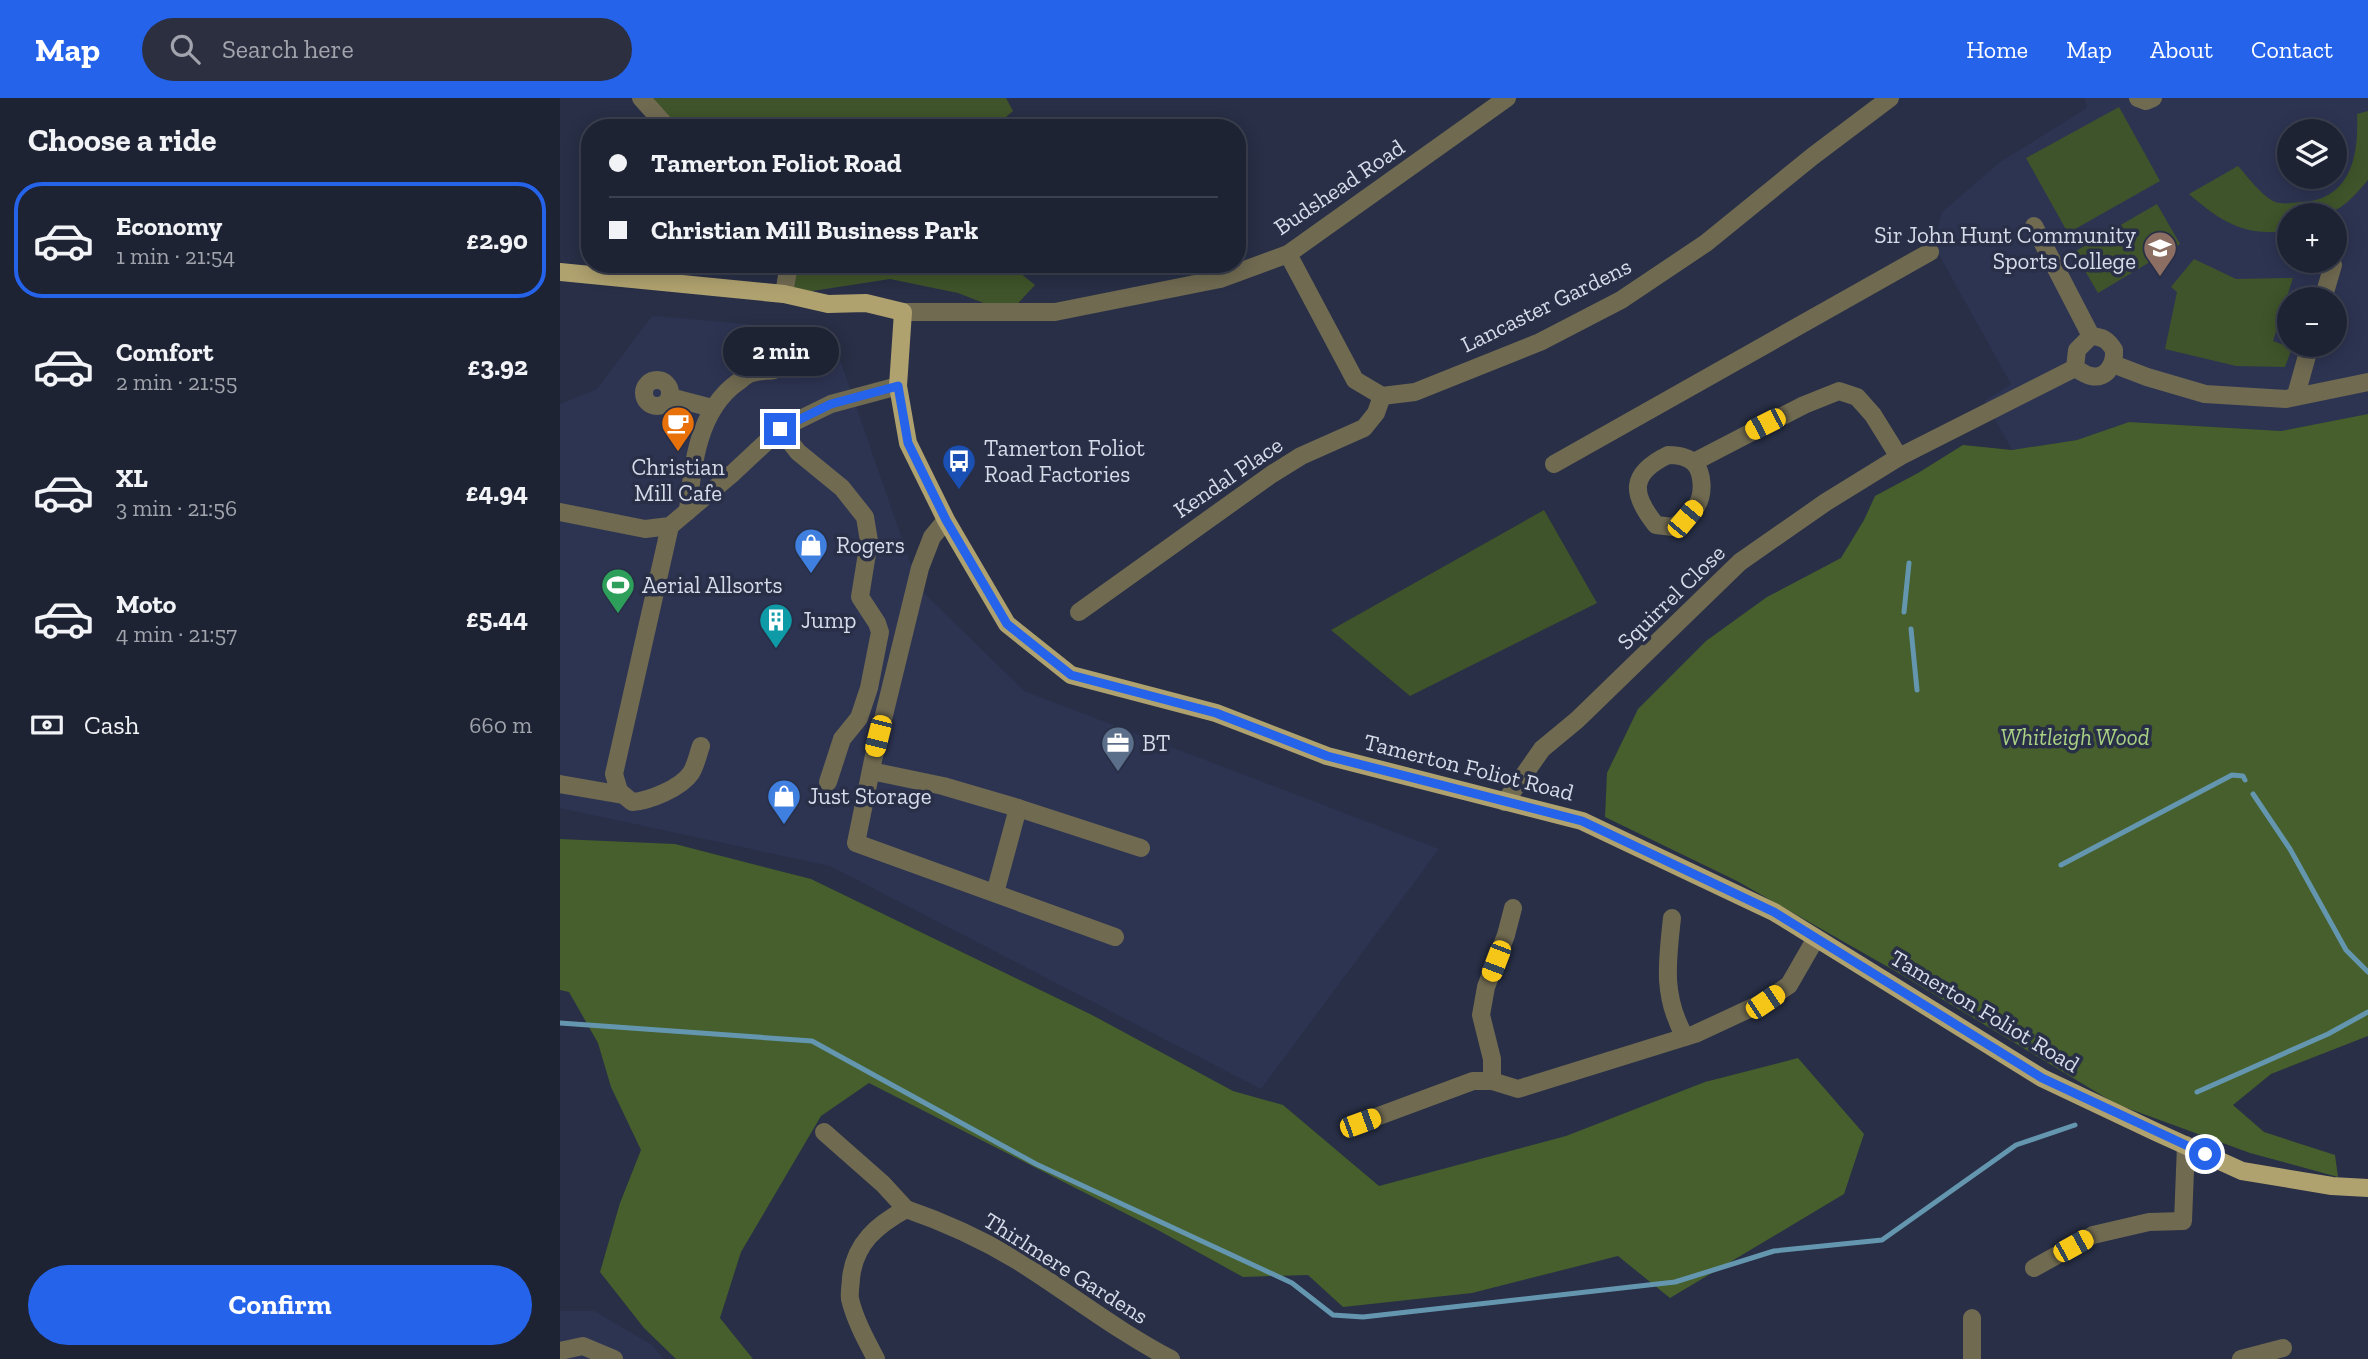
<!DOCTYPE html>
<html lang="en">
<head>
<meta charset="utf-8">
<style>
  body { margin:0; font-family:"Zilla Slab",serif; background:#2b2f40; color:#f1f3f6; height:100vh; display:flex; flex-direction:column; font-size:26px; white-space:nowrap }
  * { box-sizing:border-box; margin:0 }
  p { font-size:23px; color:#a1a4ac }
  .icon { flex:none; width:38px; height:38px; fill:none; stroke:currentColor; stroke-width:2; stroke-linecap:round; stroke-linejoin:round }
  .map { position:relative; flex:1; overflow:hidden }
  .drawer { display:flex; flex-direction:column; background:#1e2334; width:560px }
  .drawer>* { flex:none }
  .guide { position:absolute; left:21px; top:21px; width:665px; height:154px; border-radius:28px; box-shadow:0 4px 18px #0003,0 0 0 2px #3c404f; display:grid; align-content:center; height:154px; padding:0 28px; background:#1e2334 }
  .buttons { position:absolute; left:1717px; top:21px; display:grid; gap:14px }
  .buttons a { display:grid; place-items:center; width:70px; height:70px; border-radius:50%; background:#1e2334; box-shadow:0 4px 18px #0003,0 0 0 2px #3c404f; font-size:35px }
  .end { position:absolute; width:32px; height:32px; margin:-16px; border:9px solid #2563eb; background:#fff; box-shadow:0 0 0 4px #fff }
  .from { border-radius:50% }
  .bubble { position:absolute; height:49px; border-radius:24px; background:#1e2334; box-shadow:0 4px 18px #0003,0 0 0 2px #3c404f; font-size:23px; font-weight:700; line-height:49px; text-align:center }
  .car { position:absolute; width:21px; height:42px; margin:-21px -10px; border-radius:9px; box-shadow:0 0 5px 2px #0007; background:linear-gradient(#f5c518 24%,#345 0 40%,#f5c518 0 76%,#345 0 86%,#f5c518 0) }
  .guide b { display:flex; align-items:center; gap:24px; height:66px; font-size:26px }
  .guide b+b { border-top:2px solid #3c404f }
  .guide i { width:18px; height:18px; background:#f1f3f6 }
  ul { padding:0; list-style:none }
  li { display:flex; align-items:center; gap:21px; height:116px; margin:0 14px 10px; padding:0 14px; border:4px solid transparent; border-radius:28px }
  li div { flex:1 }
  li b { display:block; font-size:26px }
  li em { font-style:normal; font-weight:700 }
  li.active { border-color:#2563eb }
  li>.icon { width:63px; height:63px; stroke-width:1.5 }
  h2 { padding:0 28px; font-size:32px; line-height:84px }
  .pay { display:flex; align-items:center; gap:18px; height:77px; padding:0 28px; font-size:26px }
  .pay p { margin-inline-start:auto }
  .button { display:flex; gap:14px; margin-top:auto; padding:14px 28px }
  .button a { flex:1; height:80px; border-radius:42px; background:#2563eb; color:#fff; font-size:28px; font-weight:700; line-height:80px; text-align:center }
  header { display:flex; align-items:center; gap:42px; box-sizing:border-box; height:98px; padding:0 35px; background:#2563eb; color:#fff }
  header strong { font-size:33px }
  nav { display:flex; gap:38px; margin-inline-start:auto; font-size:24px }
  .search { width:490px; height:63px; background:#2b2f40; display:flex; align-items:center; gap:18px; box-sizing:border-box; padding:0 24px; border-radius:38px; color:#a1a4ac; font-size:26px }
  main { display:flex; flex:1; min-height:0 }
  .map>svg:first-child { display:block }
  .built { fill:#2d3452; fill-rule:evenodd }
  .green { fill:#3f542a }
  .forest { fill:#465f2c }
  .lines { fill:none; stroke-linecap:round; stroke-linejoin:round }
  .stream { stroke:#6497af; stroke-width:5 }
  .minor { stroke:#706a51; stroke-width:18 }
  .major { stroke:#b0a26f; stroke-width:18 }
  .route { stroke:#2563eb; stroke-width:9 }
  .labels { text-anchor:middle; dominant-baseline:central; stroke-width:7; stroke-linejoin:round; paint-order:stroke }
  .street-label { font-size:23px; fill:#d6dbea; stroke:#282f46 }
  .poi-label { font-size:23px; fill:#d6dbea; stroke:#282f46; text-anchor:start }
  .park-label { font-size:23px; font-style:italic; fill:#aad284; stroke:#282f46 }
</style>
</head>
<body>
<header>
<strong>Map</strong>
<div class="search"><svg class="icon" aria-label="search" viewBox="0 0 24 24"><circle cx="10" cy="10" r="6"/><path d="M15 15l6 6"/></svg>Search here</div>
<nav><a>Home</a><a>Map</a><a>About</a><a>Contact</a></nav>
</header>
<main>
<section class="drawer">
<h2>Choose a ride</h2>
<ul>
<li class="active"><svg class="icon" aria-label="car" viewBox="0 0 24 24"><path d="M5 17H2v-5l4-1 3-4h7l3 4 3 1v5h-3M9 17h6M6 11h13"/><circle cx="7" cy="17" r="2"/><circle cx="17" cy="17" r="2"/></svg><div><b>Economy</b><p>1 min · 21:54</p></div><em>£2.90</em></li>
<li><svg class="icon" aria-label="car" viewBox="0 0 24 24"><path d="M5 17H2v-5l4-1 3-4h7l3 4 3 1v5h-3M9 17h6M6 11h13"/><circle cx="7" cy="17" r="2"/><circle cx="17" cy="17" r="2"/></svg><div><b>Comfort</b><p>2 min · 21:55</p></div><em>£3.92</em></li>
<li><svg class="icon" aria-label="car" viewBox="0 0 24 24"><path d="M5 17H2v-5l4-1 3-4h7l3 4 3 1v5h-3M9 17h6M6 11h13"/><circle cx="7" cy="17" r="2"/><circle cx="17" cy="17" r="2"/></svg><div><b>XL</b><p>3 min · 21:56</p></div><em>£4.94</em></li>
<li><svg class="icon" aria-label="car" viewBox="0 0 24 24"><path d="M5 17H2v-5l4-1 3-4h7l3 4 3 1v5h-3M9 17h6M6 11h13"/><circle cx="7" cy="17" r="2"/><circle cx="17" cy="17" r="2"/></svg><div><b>Moto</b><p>4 min · 21:57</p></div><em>£5.44</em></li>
</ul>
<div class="pay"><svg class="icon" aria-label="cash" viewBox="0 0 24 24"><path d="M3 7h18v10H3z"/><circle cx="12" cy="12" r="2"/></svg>Cash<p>660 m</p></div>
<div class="button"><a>Confirm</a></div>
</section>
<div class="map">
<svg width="1808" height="1261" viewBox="0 0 1808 1261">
  <rect width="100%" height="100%" fill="#282f46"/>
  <g class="built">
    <path d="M1524 0H1808V316L1721 333 1569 324 1517 342 1452 352 1425 303 1451 286 1373 146 1382 114 1440 64 1527 10ZM1729 33H1774V79H1729ZM1729 117H1774V163H1729ZM1729 201H1774V247H1729Z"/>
    <path d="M92 218 270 233 359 490 464 593 879 751 701 991 270 768 0 710V306L37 291Z"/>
    <path d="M0 1213H34L92 1247 103 1261H0Z"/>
  </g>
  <g class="green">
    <path d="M83 0H446L453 13 433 30H106Z"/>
    <path d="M1559 9 1600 83 1508 135 1466 60Z"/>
    <path d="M1808 13V82C1778 117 1774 117 1729 117V132C1686 140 1660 123 1629 96L1678 68C1689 80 1699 95 1713 103 1721 107 1732 105 1740 104 1791 103 1799 57 1797 16Z"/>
    <path d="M1597 106 1620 146 1538 195 1514 154Z"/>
    <path d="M1634 161 1676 181 1733 180 1713 243 1732 250 1725 269 1676 268 1605 251 1617 194 1611 189Z"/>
    <path d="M234 166H449L475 187 449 215 398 195 330 181 233 196Z"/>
    <path d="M984 412 1037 505 850 598 771 532Z"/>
  </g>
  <g class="forest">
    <path d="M1808 316V938L1711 976 1673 1007 1704 1034 1775 1057 1778 1079 1690 1055 1556 1006 1342 877 1177 783 1045 719 1047 675 1078 611 1146 543 1207 499 1281 460 1304 422 1315 398 1358 375 1403 347 1452 352 1517 342 1569 324 1721 333Z"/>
    <path d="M0 741 115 746 251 781 532 917 673 993 723 1007 819 1088 1006 1038 1145 984 1238 960 1304 1036 1284 1096 1110 1200 1058 1158 912 1195 783 1209 748 1177 683 1179 596 1131 309 985 261 1018 181 1154 160 1220 193 1261H116L84 1230 40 1174 60 1105 81 1052 51 989 38 945 9 894 0 892Z"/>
  </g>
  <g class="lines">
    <g class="stream">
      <path d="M1344 514 1349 465"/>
      <path d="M1351 531 1357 592"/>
      <path d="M1693 696 1730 751 1786 852 1808 874"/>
      <path d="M1501 767 1672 677 1683 678 1685 682"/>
      <path d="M0 925 252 943 476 1066 732 1185 773 1217 803 1219 1115 1184 1214 1153 1322 1142 1456 1047 1515 1027"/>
      <path d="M1637 994 1768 936 1808 914"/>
    </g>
    <g class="minor">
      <path d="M81 0 108 30"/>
      <path d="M1578 0 1586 3 1593 0"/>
      <path d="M1474 128 1531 238"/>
      <path d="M728 156 795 282 822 298 855 294 980 244 1061 202 1146 145 1253 58 1330 0"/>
      <path d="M224 196 229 166"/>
      <path d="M1763 201 1773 167"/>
      <path d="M343 214H495L660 181 728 156 947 0"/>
      <path d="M1531 238C1543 239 1548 242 1554 252 1555 265 1547 282 1531 278 1525 277 1520 273 1515 270L1517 252Z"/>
      <path d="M1553 266 1587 279 1645 296 1726 301 1808 284"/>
      <circle cx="97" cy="295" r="13"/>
      <path d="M1736 297 1750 247"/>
      <path d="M110 299 152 310"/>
      <path d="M220 331 238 354 282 390 305 419 309 443 300 499 317 525 320 534 309 590 299 620 282 641 268 684"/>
      <path d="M1108 357C1116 357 1127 358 1134 365 1143 374 1144 396 1137 407 1131 417 1122 423 1113 429L1096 427C1071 396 1069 376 1108 357Z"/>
      <path d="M1134 364 1244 307 1279 293 1297 299 1313 317 1339 359"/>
      <path d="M994 366 1370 154"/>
      <path d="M128 413C132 368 138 312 178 284 182 281 187 276 192 275 199 273 207 273 214 272"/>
      <path d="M0 414 85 431 110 428 173 375 220 331 271 306 338 288"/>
      <path d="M386 422 372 439 360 470 313 662 296 745 555 839"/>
      <path d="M110 428 54 676 59 693 72 704C89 703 121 690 131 675 136 667 138 656 141 648"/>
      <path d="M519 514 712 376 741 358 804 330 816 315 822 298"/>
      <path d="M311 673 383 688 458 710 581 750"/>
      <path d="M0 686 63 697"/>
      <path d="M945 704 982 651 1017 622 1180 464 1266 404 1339 359 1515 270"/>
      <path d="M435 795 458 710"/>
      <path d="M1112 820C1107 865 1102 898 1125 939"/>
      <path d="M932 983V961L921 917 926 889 946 837 953 810"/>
      <path d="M800 1025 913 983H932L958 991 1135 936 1204 904 1229 887 1256 840"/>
      <path d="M264 1034 323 1086 346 1111"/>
      <path d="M1474 1170 1533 1137 1589 1124 1623 1123 1626 1047"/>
      <path d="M1412 1220V1261"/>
      <path d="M0 1253 23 1248 54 1261"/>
      <path d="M316 1261C306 1242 295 1222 290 1201 289 1194 291 1186 291 1180 295 1145 317 1127 346 1111 384 1124 423 1142 458 1163 509 1195 557 1233 611 1261"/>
      <path d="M1681 1261 1723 1250"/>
    </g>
    <path class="major" d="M0 174 224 196 268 206 306 205 343 214 338 288 348 345 386 422 447 526 511 577 656 615 767 658 1022 723 1214 814 1482 980 1596 1034 1682 1073 1772 1088 1808 1090"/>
  </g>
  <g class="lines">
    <path class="route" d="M220 331 271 306 338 288 348 345 386 422 447 526 511 577 656 615 767 658 1022 723 1214 814 1482 980 1645 1056"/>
  </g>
  <defs>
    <g id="school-pin" transform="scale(1.75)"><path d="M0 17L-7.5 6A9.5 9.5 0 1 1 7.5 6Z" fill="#8d6e63" stroke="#282f46"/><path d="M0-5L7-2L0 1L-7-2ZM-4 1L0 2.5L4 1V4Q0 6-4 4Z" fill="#fff"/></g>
    <g id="cafe-pin" transform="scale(1.75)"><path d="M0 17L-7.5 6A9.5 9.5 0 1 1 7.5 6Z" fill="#e8710a" stroke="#282f46"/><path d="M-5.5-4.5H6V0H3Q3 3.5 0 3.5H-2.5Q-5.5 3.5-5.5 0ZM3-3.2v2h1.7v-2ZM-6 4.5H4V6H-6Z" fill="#fff"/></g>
    <g id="bus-pin" transform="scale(1.75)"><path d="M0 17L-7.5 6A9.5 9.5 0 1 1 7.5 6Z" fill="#1a4fb4" stroke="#282f46"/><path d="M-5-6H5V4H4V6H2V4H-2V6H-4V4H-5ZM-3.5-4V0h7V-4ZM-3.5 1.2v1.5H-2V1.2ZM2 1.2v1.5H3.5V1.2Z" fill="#fff"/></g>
    <g id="shop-pin" transform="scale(1.75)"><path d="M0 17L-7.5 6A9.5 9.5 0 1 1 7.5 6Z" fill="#3f7fe0" stroke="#282f46"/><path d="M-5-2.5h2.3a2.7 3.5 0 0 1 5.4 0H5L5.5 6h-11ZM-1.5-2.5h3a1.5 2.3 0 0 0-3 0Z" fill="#fff"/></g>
    <g id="stadium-pin" transform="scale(1.75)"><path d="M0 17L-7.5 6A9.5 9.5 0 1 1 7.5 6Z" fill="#2e9e5b" stroke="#282f46"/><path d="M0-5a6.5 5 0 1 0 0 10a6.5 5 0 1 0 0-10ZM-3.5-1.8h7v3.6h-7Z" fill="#fff"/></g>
    <g id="building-pin" transform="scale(1.75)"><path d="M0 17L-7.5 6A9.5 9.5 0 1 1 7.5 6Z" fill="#0f9aa8" stroke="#282f46"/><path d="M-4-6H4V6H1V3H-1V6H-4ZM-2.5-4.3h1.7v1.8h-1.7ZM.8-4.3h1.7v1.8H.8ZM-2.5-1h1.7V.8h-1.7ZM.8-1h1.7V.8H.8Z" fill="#fff"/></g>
    <g id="office-pin" transform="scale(1.75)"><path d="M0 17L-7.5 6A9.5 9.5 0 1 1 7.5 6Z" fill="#5c6f8a" stroke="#282f46"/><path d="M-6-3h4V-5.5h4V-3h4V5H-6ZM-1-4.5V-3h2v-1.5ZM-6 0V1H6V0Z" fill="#fff"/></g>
  </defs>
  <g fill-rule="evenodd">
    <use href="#school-pin" x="1600" y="150"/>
    <use href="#cafe-pin" x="118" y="325"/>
    <use href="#bus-pin" x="399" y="363"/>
    <use href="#shop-pin" x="251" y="447"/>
    <use href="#stadium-pin" x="58" y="487"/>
    <use href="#building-pin" x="216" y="522"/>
    <use href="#office-pin" x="558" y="645"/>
    <use href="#shop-pin" x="224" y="698"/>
  </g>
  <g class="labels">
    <g class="street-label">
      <text transform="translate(779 89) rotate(-34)">Budshead Road</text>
      <text transform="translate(986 207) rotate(-26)">Lancaster Gardens</text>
      <text transform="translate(668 379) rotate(-34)">Kendal Place</text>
      <text transform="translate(1111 499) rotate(-44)">Squirrel Close</text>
      <text transform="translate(909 669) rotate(14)">Tamerton Foliot Road</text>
      <text transform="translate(1425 913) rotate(31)">Tamerton Foliot Road</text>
      <text transform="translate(506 1170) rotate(32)">Thirlmere Gardens</text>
    </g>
    <g class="poi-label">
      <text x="1576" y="137" text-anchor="end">Sir John Hunt Community<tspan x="1576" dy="26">Sports College</tspan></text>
      <text x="424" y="350">Tamerton Foliot<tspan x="424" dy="26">Road Factories</tspan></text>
      <text x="118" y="369" text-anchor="middle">Christian<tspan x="118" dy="26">Mill Cafe</tspan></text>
      <text x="276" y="447">Rogers</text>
      <text x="82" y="487">Aerial Allsorts</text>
      <text x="241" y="522">Jump</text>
      <text x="582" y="645">BT</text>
      <text x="248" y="698">Just Storage</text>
    </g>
    <g class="park-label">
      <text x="1515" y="639">Whitleigh Wood</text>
    </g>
  </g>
</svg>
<div class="buttons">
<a><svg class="icon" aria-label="layers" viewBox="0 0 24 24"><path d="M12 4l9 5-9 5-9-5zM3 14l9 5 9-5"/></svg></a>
<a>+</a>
<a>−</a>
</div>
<i class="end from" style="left:1645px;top:1056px"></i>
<i class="end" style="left:220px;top:331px"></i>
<div class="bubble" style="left:163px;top:229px;width:116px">2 min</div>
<i class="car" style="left:1205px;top:326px;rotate:243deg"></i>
<i class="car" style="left:1125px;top:421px;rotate:40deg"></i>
<i class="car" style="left:318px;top:638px;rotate:194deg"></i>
<i class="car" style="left:936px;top:863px;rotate:201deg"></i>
<i class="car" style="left:1205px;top:904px;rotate:56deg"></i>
<i class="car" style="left:800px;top:1025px;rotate:70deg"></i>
<i class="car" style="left:1513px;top:1148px;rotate:61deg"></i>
<div class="guide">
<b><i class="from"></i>Tamerton Foliot Road</b>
<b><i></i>Christian Mill Business Park</b>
</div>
</div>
</main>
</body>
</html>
